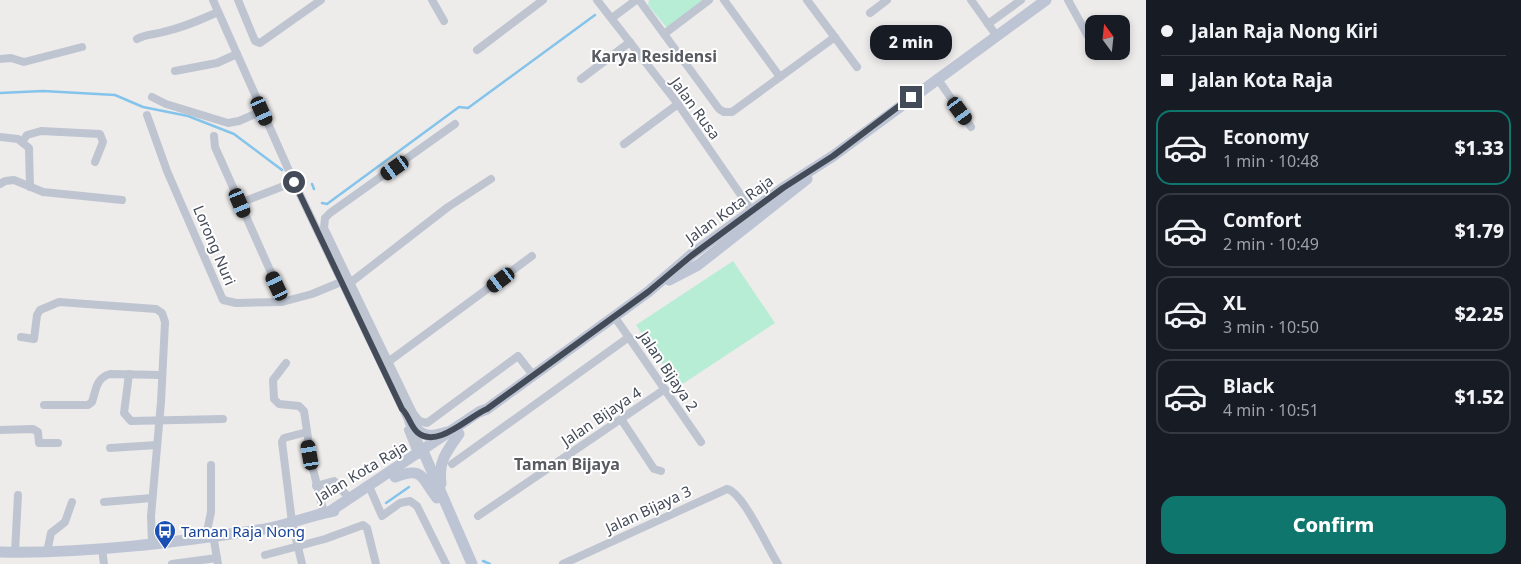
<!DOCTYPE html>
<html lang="en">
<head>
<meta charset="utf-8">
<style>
  body { margin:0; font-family:"Noto Sans",sans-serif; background:#20242c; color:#f1f3f6; height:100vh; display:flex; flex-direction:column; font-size:19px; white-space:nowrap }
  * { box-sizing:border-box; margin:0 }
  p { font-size:16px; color:#9ea1a6 }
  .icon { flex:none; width:28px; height:28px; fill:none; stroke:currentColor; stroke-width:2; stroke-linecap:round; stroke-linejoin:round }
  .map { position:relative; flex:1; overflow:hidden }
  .details { display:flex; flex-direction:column; background:#171b24; width:375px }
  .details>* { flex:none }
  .top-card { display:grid; align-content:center; height:110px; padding:0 15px; background:#171b24 }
  .needle { width:32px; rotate:345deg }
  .controls { position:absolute; left:1085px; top:15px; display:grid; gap:10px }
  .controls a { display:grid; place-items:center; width:45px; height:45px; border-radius:10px; background:#171b24; box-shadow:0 2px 8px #0003; font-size:25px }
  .end { position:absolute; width:22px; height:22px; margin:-11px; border:6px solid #444b58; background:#fff; box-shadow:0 0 0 2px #fff }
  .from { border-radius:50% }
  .bubble { position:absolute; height:35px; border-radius:15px; background:#171b24; box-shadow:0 2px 8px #0003; font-size:16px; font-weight:800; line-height:35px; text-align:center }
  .car { position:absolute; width:15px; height:30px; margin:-15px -8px; border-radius:6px; box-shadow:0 0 4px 1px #0007; background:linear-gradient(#222 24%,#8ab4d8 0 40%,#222 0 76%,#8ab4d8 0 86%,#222 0) }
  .top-card b { display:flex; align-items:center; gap:18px; height:48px; font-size:19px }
  .top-card b+b { border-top:1px solid #363941 }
  .top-card i { width:12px; height:12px; background:#f1f3f6 }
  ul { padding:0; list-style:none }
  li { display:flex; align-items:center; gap:15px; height:75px; margin:0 10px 8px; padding:0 5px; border:2px solid #363941; border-radius:15px }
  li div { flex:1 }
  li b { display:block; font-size:19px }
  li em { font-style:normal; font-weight:800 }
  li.current { border-color:#0f766e }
  li>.icon { width:45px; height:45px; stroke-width:1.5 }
  .primary-button { display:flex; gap:10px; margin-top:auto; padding:10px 15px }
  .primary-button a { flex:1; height:58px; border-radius:15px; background:#0f766e; color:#fff; font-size:20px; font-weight:800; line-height:58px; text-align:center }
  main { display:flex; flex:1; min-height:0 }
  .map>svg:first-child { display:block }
  .green { fill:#b8edd5 }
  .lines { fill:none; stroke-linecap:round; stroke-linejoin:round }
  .stream { stroke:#85c4ea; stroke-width:2.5 }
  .minor { stroke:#bec5d1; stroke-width:8 }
  .secondary { stroke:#bdc5d5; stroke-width:11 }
  .route { stroke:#444b58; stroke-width:6 }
  .labels { text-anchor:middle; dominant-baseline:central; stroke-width:4; stroke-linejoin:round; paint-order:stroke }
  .street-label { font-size:15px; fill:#444b58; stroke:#fff }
  .transit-label { font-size:15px; fill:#164399; stroke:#fff; text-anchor:start }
  .neighbourhood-label { font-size:16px; font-weight:bold; fill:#585a60; stroke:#fff }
</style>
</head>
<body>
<main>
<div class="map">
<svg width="1146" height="564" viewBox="0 0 1146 564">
  <rect width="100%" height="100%" fill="#eeebeb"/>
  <g class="green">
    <path d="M649 0H705L667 28 648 5Z"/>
    <path d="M733 261 775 323 678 387 636 325Z"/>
  </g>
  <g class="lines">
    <g class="stream">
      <path d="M0 93 43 91 115 95 143 107 188 116 234 134 282 170"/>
      <path d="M312 184 314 189"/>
      <path d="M322 203 327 204 459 107 468 108 595 15"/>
      <path d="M386 503 409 487"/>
      <path d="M483 561 490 564"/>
    </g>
    <g class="minor">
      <path d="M213 0 294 182 423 451"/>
      <path d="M238 0 255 41 260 43 321 0"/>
      <path d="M432 0 444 21"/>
      <path d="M597 0 678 104 754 214"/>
      <path d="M639 0 719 109 724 112H732L835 37"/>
      <path d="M724 0 780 77"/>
      <path d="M807 0 857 67"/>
      <path d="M971 0 996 35"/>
      <path d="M1068 0 1089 38 1094 40"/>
      <path d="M870 13 887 0"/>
      <path d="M612 18 636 0"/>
      <path d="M988 24 1021 0"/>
      <path d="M664 34 709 0"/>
      <path d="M137 39C146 34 153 35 163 32 182 28 200 20 218 12"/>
      <path d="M477 50 543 0"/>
      <path d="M0 59 11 58 24 62 82 47"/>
      <path d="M175 71 217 63 237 54"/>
      <path d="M937 78 971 127"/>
      <path d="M581 79 630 42"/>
      <path d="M152 97 166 104 228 123 239 121 262 111"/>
      <path d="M147 115 167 171 223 300 236 303 282 302 312 294 341 282"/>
      <path d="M455 124 330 213 325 218 324 228 413 413 419 421 427 423 518 356 533 375"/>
      <path d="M214 136 215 147 277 286 282 302"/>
      <path d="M0 137 18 139 29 148 30 187"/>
      <path d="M22 142 27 135 41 131 100 134 103 142 95 162"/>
      <path d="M624 144 678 104"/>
      <path d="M0 184 5 181 14 180 43 192 122 200"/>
      <path d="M240 203 294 182"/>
      <path d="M350 283 448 207 491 179"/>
      <path d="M614 316 701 442"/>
      <path d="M21 337 34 339 37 315 40 310 59 302 156 309 162 313 165 322 161 402 151 516 152 543"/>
      <path d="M388 362 532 256"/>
      <path d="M286 363 273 380 274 399 279 404 299 406 304 411 312 465 324 513"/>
      <path d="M129 374 124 413 131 421 223 419"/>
      <path d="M44 405H88L92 402C96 390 96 378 110 374L161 375"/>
      <path d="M621 419 654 469 661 471"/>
      <path d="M0 430 33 429 38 432 39 443H58"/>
      <path d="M408 430 418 455"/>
      <path d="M110 448 157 445"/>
      <path d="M452 464 629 337"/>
      <path d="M316 486 334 481 349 498"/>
      <path d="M369 486 382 516 400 503 410 501 417 506 446 564"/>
      <path d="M104 502 152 498"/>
      <path d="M478 516 665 389"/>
      <path d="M213 535 218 564"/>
      <path d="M206 536 211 512V465"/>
      <path d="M102 549 104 564"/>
      <path d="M15 552 18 495"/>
      <path d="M47 552 51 533 65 522 72 502"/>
      <path d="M265 555 325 539 363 525 367 528 376 564"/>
      <path d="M172 564 217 558"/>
      <path d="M302 564 292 522 282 442 284 438 307 432"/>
      <path d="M563 564 727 489C743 492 768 549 778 564"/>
    </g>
    <g class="secondary">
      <path d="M669 280 698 265 807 179"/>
      <path d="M410 422C422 437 429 438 447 432"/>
      <path d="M423 451 472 564"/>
      <path d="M395 477C424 466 421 478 437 498"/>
      <path d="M441 484C438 462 446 452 459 434"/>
      <path d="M329 512 479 412 487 409 648 292 691 255 783 188 833 156 1046 0"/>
      <path d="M0 552C88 554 177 542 265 529 288 525 311 515 334 511"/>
    </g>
  </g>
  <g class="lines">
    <path class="route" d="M294 182 402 409C409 416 410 425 417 432 437 450 469 416 487 409L648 292 691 256 783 188 833 156 911 97"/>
  </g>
  <defs>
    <g id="bus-pin" transform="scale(1.125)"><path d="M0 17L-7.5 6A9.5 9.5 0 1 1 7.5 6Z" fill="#1a4fb4" stroke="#fff"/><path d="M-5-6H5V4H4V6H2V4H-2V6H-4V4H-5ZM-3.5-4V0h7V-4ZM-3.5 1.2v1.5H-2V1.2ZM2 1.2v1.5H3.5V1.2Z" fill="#fff"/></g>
  </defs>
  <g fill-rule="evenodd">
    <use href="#bus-pin" x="165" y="531"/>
  </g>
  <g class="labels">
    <g class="street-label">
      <text transform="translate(696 108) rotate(54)">Jalan Rusa</text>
      <text transform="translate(729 209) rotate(-36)">Jalan Kota Raja</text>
      <text transform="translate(215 245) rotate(67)">Lorong Nuri</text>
      <text transform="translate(669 371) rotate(56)">Jalan Bijaya 2</text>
      <text transform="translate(601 416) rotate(-34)">Jalan Bijaya 4</text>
      <text transform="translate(361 471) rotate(-31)">Jalan Kota Raja</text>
      <text transform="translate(648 509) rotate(-25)">Jalan Bijaya 3</text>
    </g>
    <g class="transit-label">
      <text x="181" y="531">Taman Raja Nong</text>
    </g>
    <g class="neighbourhood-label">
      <text x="654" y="56">Karya Residensi</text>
      <text x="567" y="464">Taman Bijaya</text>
    </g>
  </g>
</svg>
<div class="controls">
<a><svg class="needle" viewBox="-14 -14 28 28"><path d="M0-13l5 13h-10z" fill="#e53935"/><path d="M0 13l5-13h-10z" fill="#9ea1a6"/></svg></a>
</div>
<i class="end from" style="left:294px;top:182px"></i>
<i class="end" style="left:911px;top:97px"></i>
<div class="bubble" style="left:870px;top:25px;width:82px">2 min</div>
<i class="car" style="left:262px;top:111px;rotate:156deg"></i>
<i class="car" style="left:960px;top:111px;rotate:144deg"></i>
<i class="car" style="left:395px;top:168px;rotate:235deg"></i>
<i class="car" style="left:240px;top:203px;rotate:157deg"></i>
<i class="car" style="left:501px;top:280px;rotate:233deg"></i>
<i class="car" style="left:277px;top:286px;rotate:335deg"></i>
<i class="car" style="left:310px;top:455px;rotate:350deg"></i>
</div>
<section class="details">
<div class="top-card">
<b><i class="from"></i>Jalan Raja Nong Kiri</b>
<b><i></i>Jalan Kota Raja</b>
</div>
<ul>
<li class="current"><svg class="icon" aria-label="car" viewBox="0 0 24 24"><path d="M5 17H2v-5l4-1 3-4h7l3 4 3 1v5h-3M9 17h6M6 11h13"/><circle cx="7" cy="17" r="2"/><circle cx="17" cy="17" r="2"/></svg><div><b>Economy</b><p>1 min · 10:48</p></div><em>$1.33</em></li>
<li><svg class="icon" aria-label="car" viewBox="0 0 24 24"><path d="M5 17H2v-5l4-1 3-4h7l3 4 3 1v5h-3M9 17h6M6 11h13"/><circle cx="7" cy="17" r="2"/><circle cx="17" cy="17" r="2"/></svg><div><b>Comfort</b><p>2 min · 10:49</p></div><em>$1.79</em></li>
<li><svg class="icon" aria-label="car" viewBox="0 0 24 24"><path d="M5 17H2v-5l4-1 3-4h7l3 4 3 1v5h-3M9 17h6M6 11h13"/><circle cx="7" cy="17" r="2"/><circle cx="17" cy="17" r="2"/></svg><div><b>XL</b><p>3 min · 10:50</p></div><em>$2.25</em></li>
<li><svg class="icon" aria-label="car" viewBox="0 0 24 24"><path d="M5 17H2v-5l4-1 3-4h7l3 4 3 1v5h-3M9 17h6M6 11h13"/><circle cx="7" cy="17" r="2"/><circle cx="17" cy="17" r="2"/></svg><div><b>Black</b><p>4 min · 10:51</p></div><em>$1.52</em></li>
</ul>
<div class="primary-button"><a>Confirm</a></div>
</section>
</main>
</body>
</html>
